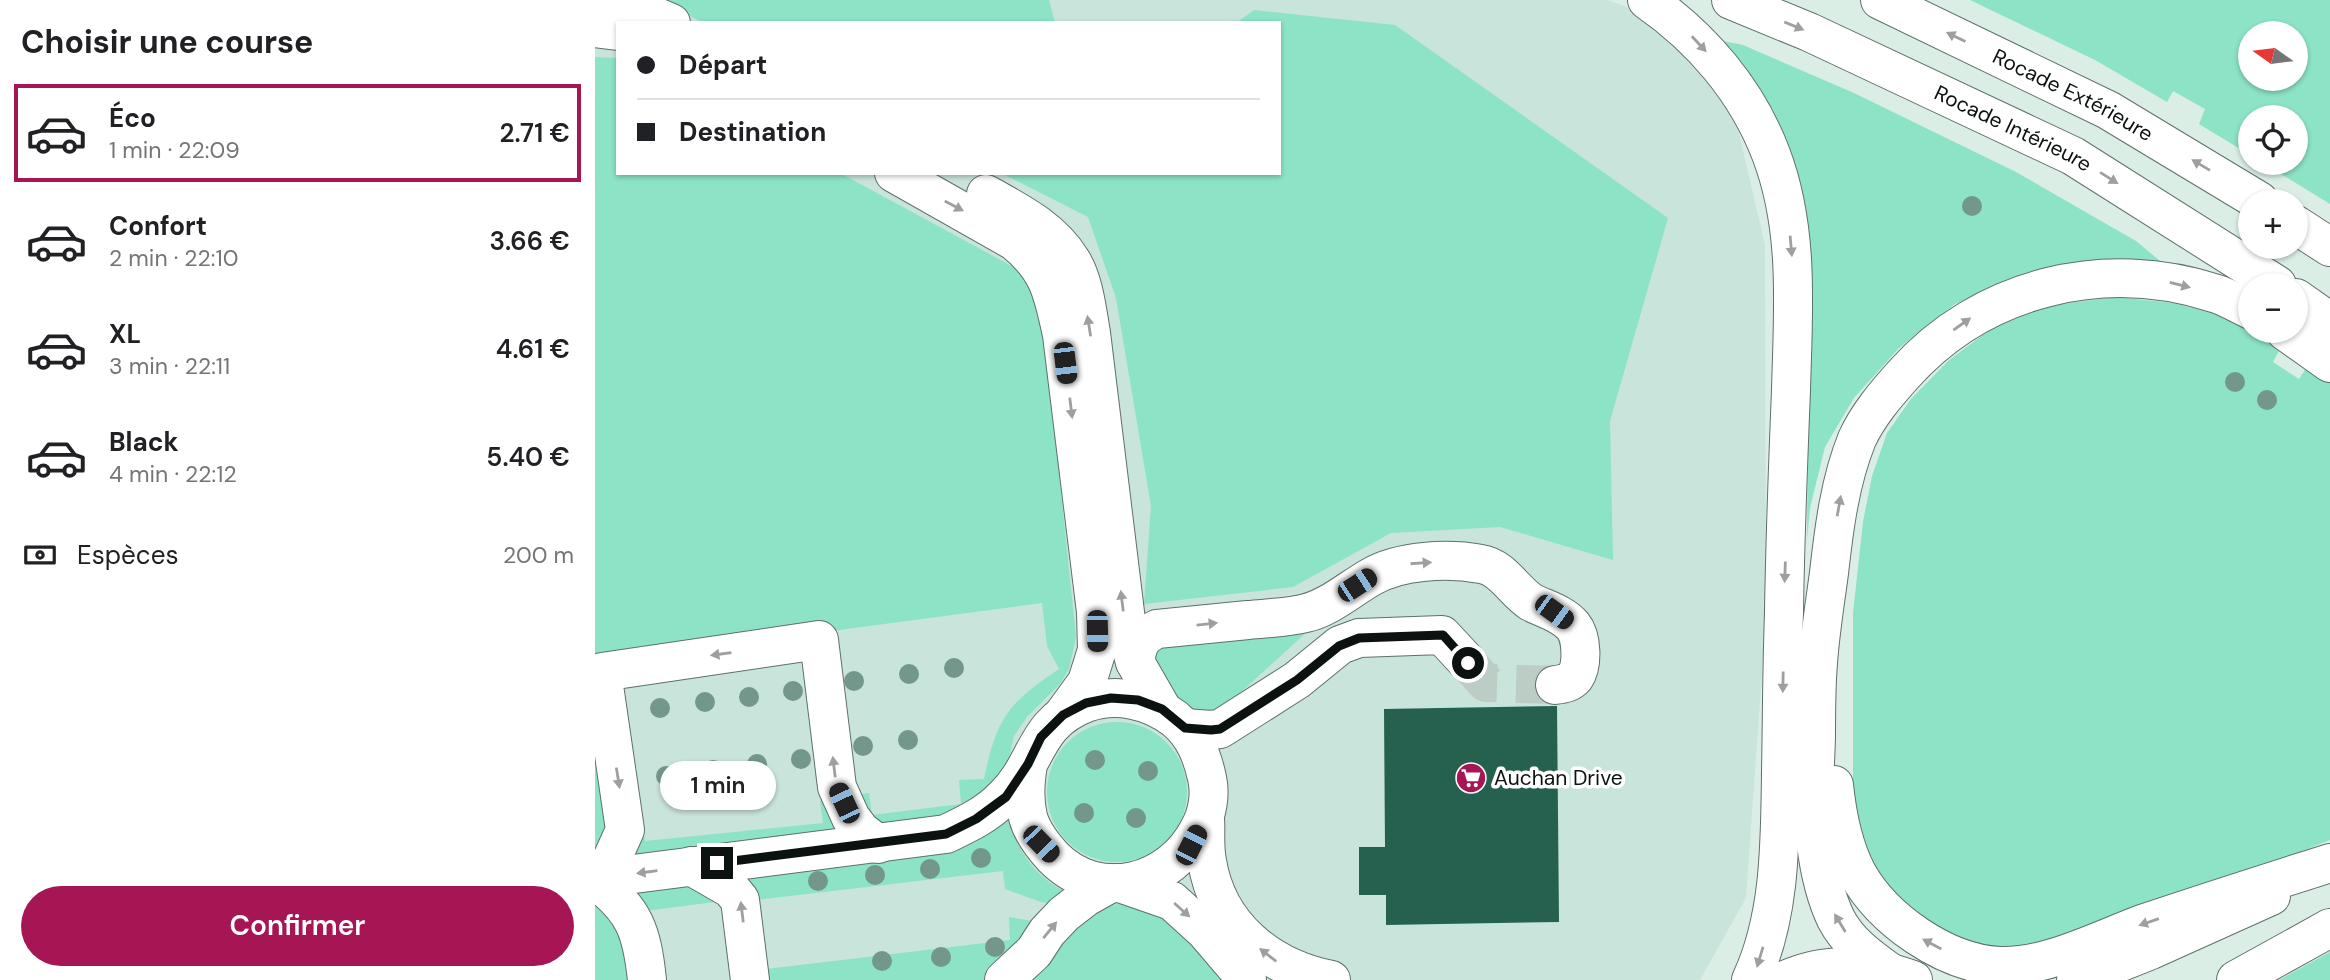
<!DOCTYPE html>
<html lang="fr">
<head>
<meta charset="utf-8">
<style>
  body { margin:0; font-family:"DM Sans",sans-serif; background:#f6f6f6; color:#202124; height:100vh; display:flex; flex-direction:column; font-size:26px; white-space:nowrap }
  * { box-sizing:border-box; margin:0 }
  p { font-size:23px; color:#757577 }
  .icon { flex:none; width:38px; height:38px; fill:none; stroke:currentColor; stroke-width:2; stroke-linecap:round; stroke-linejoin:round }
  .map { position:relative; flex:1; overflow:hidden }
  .panel { display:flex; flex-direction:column; background:#fff; width:595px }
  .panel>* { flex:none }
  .hud { position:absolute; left:21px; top:21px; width:665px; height:154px; border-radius:0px; box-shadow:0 2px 5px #0004; display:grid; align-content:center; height:154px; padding:0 21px; background:#fff }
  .needle { width:46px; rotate:284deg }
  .tools { position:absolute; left:1643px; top:21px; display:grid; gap:14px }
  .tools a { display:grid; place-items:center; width:70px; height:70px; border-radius:50%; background:#fff; box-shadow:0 2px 5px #0004; font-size:35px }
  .end { position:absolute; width:32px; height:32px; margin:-16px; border:9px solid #0b120f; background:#fff; box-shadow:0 0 0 4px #fff }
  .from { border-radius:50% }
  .bubble { position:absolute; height:49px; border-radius:24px; background:#fff; box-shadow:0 2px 5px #0004; font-size:23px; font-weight:600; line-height:49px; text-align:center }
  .car { position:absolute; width:21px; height:42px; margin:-21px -10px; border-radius:9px; box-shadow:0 0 5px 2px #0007; background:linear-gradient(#222 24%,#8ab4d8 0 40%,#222 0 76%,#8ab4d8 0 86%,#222 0) }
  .hud b { display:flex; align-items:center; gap:24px; height:66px; font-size:26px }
  .hud b+b { border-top:2px solid #e0e0e0 }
  .hud i { width:18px; height:18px; background:#202124 }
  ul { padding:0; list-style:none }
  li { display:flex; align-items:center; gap:21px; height:98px; margin:0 14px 10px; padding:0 7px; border:4px solid transparent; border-radius:0px }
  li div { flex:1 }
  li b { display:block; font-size:26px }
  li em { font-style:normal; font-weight:600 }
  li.on { border-color:#a61654 }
  li>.icon { width:63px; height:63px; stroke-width:1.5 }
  h2 { padding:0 21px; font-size:32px; line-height:84px }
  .pay { display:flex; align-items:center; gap:18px; height:77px; padding:0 21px; font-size:26px }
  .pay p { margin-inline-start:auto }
  .primary-button { display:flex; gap:14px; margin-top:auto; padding:14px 21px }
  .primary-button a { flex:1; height:80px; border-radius:42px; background:#a61654; color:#fff; font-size:28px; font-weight:600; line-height:80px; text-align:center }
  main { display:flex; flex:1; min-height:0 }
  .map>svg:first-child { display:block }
  .built { fill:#c9e4da; fill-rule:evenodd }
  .green { fill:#8ce3c5; fill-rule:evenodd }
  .building { fill:#26614f }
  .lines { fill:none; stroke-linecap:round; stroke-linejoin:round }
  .minor-tunnel { stroke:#bccdc6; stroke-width:38; stroke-dasharray:38 19; stroke-linecap:butt }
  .minor-casing { stroke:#5f706a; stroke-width:40 }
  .major-casing { stroke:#5f706a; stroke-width:40 }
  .highway-casing { stroke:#5f706a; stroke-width:40 }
  .minor { stroke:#fff; stroke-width:38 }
  .major { stroke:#fff; stroke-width:38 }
  .highway { stroke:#fff; stroke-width:38 }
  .tree { fill:#74978b }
  .oneway { fill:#9da09f }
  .route { stroke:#0b120f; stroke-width:9 }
  .labels { text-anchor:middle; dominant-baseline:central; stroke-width:7; stroke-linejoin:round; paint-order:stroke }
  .street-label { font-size:21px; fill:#0b120f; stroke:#fff }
  .poi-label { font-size:21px; fill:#0b120f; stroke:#fff; text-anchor:start }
</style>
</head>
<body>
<main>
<section class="panel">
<h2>Choisir une course</h2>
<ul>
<li class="on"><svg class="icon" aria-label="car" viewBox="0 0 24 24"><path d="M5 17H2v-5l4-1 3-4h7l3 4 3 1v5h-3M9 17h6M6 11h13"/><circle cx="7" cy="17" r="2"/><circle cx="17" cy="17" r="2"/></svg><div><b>Éco</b><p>1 min · 22:09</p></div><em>2.71 €</em></li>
<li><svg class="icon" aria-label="car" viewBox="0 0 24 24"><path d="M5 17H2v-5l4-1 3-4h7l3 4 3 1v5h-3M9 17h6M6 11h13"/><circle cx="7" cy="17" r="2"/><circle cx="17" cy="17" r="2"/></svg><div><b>Confort</b><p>2 min · 22:10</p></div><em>3.66 €</em></li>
<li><svg class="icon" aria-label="car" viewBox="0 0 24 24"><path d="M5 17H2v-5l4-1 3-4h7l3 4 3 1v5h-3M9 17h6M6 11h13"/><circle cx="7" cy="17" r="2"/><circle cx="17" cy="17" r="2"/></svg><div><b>XL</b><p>3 min · 22:11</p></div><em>4.61 €</em></li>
<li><svg class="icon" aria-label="car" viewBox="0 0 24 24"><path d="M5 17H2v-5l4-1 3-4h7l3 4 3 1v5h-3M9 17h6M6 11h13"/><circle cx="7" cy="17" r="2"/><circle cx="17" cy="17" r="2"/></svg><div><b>Black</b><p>4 min · 22:12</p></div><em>5.40 €</em></li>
</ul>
<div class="pay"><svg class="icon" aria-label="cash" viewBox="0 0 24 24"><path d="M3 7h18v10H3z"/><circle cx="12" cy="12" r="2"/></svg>Espèces<p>200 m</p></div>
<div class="primary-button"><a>Confirmer</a></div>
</section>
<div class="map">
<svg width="1735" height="980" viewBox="0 0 1735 980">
  <rect width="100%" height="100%" fill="#dbeee6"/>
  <path class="built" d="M0 0H1012L1053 14 1135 95 1170 245 1171 618 1151 898 1105 980H0ZM23 23H684V173H23Z"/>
  <g class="green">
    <path d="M64 0H454L460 23H109Z"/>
    <path d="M1375 0H1735V204L1668 163H1701V117H1656L1655 155 1604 124 1610 109 1578 91 1572 102 1500 60ZM1656 33H1701V79H1656Z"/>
    <path d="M659 10 800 25 1073 218 1015 421 1018 560 905 527 796 533 698 587 549 604 556 506 521 298 493 217 406 173H684V23H641Z"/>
    <path d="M1123 40 1148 45 1259 93 1421 172 1541 241 1570 265 1511 261 1428 274 1360 304 1304 348 1259 398 1230 447 1215 508 1212 540 1214 291Z"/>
    <path d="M0 57 23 58V173H245L426 271 448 318 481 637 474 669 465 684 432 717 419 736 413 763 385 797 338 820 283 828 257 796 274 793 277 815 366 804 364 780 389 779C402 718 412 704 464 669L452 646 447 603 3 662 21 827 0 859Z"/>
    <path d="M1520 297 1580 303 1630 317 1685 349 1678 362 1704 379 1713 365 1735 381V840L1561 909 1418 957 1331 929 1277 877 1258 813V613L1268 522 1277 476 1292 433 1316 399 1353 361 1397 328 1452 306Z"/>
    <path d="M714 630 621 715 600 712 559 680 555 647Z"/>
    <circle cx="522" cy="792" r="70"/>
    <path d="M234 800 250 832 30 859 47 822 50 841 228 823 225 801Z"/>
    <path d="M413 819C422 851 444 883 477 894L465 905 446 902 410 889 408 871 152 901 137 879Z"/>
    <path d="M104 884 127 901 50 911 36 890Z"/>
    <path d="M0 896 35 934 40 980H0Z"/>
    <path d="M540 902 557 904 636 980H425L506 906Z"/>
    <path d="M414 917 450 923 391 980H163L162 970 415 940Z"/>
    <path d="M1735 952V980H1684Z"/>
  </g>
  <path class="building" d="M962 706 964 922 791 925V895H764V847H790L789 709Z"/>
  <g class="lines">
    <path class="minor-tunnel" d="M873 663 891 683 960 685"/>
    <g class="minor-casing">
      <g id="minor">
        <path d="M0 1 34 5 76 23"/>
        <path d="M0 28 23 31"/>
        <path d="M299 173 419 241C454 269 458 293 467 335L501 612 502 650 492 682 468 715"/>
        <path d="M391 194C423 212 456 228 476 260 489 280 492 310 496 333L533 637 540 662 567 709"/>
        <path d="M540 662C543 644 545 637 562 629 593 626 623 623 653 620 672 618 692 618 711 613 735 607 755 589 776 577 805 560 853 558 886 564 907 567 919 591 936 602 949 609 967 613 978 626 987 637 988 665 980 677 975 683 968 684 960 685"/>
        <path d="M590 728 616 730 625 729 702 680 745 645 764 638 847 635 873 663"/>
        <path d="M610 818C611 832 609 847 612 861 622 926 674 968 736 980"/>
        <path d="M96 866 136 889 145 900 155 980"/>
        <path d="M0 878 16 861 30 830 7 672 224 640 242 787 256 818 266 831 283 844"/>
        <path d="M0 879 351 834C372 824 393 814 409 797 443 765 438 723 491 703 521 692 555 700 580 719 599 735 607 755 612 778 616 795 612 815 604 829 576 884 504 904 458 857 447 845 437 832 433 817 429 798 430 783 433 764"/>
        <path d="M0 880C40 910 47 932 52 980"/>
        <path d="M525 883 577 901 610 931 652 980"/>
        <path d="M409 980 439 952 452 932 469 914 491 897 516 883"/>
      </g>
    </g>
    <g class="major-casing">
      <g id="major">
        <path d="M1190 980C1232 961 1275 964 1318 980"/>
        <path d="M1481 980 1556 950 1676 896"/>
        <path d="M1641 980 1735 928"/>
      </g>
    </g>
    <g class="highway-casing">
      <g id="highway">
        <path d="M1052 0C1107 38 1152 91 1176 154 1205 230 1198 312 1196 390 1193 464 1190 539 1189 613 1187 666 1187 719 1186 772 1185 840 1186 916 1156 980"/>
        <path id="s1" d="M1136 0 1214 32 1478 156 1682 285"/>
        <path id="s2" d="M1285 0 1513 110 1664 201"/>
        <path d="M1701 225 1735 247"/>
        <path d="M1701 298 1735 322"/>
        <path d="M1690 331 1735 363"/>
        <path d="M1239 785C1242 815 1248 846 1262 873 1288 920 1350 963 1404 966 1451 968 1504 940 1547 924 1609 903 1672 883 1735 863"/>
        <path d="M1293 971C1272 956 1253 942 1241 919 1230 896 1224 868 1221 843 1217 808 1220 772 1221 737 1221 712 1221 687 1223 663 1225 633 1230 603 1234 573 1239 528 1245 481 1262 439 1273 415 1291 394 1308 375 1387 286 1510 257 1622 294 1634 298 1645 305 1656 310"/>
      </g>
    </g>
    <use href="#minor" class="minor"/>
    <use href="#major" class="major"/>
    <use href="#highway" class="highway"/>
  </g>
  <g class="tree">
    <circle cx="1377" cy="206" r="10"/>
    <circle cx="1640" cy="382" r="10"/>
    <circle cx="1672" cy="400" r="10"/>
    <circle cx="359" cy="668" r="10"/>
    <circle cx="314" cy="674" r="10"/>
    <circle cx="259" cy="681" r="10"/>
    <circle cx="198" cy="691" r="10"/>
    <circle cx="154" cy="697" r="10"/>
    <circle cx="110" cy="702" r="10"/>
    <circle cx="65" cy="708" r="10"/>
    <circle cx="313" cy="740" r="10"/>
    <circle cx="268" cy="746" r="10"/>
    <circle cx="206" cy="759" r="10"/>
    <circle cx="500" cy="760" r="10"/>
    <circle cx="162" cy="764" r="10"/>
    <circle cx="118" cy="770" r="10"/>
    <circle cx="553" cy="771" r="10"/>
    <circle cx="71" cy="776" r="10"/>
    <circle cx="489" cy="813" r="10"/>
    <circle cx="541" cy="818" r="10"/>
    <circle cx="386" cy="858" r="10"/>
    <circle cx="335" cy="869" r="10"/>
    <circle cx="280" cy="875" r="10"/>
    <circle cx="223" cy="881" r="10"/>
    <circle cx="400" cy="947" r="10"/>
    <circle cx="346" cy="957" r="10"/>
    <circle cx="287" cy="961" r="10"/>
  </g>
  <defs><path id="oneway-solid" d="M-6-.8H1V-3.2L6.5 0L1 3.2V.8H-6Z" transform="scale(1.75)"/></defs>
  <g class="oneway">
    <use href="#oneway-solid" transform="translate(1199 26) rotate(22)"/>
    <use href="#oneway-solid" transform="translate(1361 37) rotate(-154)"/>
    <use href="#oneway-solid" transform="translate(1104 44) rotate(47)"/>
    <use href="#oneway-solid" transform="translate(1606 165) rotate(-149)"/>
    <use href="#oneway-solid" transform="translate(1514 178) rotate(32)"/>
    <use href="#oneway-solid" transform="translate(359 206) rotate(28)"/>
    <use href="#oneway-solid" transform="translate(1196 246) rotate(85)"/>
    <use href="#oneway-solid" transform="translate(1585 285) rotate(14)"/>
    <use href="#oneway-solid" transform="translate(1367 324) rotate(-35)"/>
    <use href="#oneway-solid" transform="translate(494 326) rotate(-99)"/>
    <use href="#oneway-solid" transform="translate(476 408) rotate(83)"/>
    <use href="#oneway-solid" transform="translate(1244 506) rotate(-80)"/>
    <use href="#oneway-solid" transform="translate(826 563) rotate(-4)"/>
    <use href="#oneway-solid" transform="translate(1190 572) rotate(92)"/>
    <use href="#oneway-solid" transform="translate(527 601) rotate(-97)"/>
    <use href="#oneway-solid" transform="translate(612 624) rotate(-6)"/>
    <use href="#oneway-solid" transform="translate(126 654) rotate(172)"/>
    <use href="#oneway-solid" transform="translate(1188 682) rotate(91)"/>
    <use href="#oneway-solid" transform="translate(239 767) rotate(-97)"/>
    <use href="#oneway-solid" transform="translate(23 778) rotate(81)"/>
    <use href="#oneway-solid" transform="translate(52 872) rotate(172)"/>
    <use href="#oneway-solid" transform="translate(587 910) rotate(42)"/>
    <use href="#oneway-solid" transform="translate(147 912) rotate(-97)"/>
    <use href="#oneway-solid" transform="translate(1554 922) rotate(161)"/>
    <use href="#oneway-solid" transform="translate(1245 923) rotate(-121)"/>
    <use href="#oneway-solid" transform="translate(455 930) rotate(-51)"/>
    <use href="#oneway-solid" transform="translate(1337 944) rotate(-152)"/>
    <use href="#oneway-solid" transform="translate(673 955) rotate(-142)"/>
    <use href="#oneway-solid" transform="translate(1165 957) rotate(107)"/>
  </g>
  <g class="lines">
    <path class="route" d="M122 863 351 834 381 819 411 797 433 764 446 737 468 715 491 703 516 698 543 700 567 709 590 728 616 730 625 729 702 680 744 646 764 638 848 635 873 663"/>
  </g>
  <defs>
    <g id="supermarket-disc" transform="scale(1.575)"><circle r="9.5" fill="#a61654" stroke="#fff"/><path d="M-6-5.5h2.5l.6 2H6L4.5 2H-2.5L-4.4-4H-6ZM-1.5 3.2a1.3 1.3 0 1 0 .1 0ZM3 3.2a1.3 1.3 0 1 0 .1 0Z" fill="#fff"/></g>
  </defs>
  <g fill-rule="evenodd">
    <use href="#supermarket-disc" x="876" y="778"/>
  </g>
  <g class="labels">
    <g class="street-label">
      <text stroke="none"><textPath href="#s2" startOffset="215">Rocade Extérieure</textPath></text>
      <text stroke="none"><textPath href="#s1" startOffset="310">Rocade Intérieure</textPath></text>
    </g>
    <g class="poi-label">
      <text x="899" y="778">Auchan Drive</text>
    </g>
  </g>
</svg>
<div class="tools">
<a><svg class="needle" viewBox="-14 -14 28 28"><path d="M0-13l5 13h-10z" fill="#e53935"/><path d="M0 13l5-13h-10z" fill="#757577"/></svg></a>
<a><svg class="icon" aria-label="locate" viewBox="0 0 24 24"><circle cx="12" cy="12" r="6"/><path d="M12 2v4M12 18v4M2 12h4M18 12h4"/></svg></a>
<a>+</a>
<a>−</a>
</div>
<i class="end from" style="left:873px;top:663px"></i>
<i class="end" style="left:122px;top:863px"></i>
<div class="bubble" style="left:65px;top:761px;width:116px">1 min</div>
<i class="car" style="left:470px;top:363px;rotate:173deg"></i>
<i class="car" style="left:762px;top:585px;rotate:57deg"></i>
<i class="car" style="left:959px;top:612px;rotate:126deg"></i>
<i class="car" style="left:502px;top:631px;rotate:179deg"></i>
<i class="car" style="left:249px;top:803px;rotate:335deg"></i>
<i class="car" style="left:446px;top:844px;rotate:136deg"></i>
<i class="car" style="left:596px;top:845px;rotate:27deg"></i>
<div class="hud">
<b><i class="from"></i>Départ</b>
<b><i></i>Destination</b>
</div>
</div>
</main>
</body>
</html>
